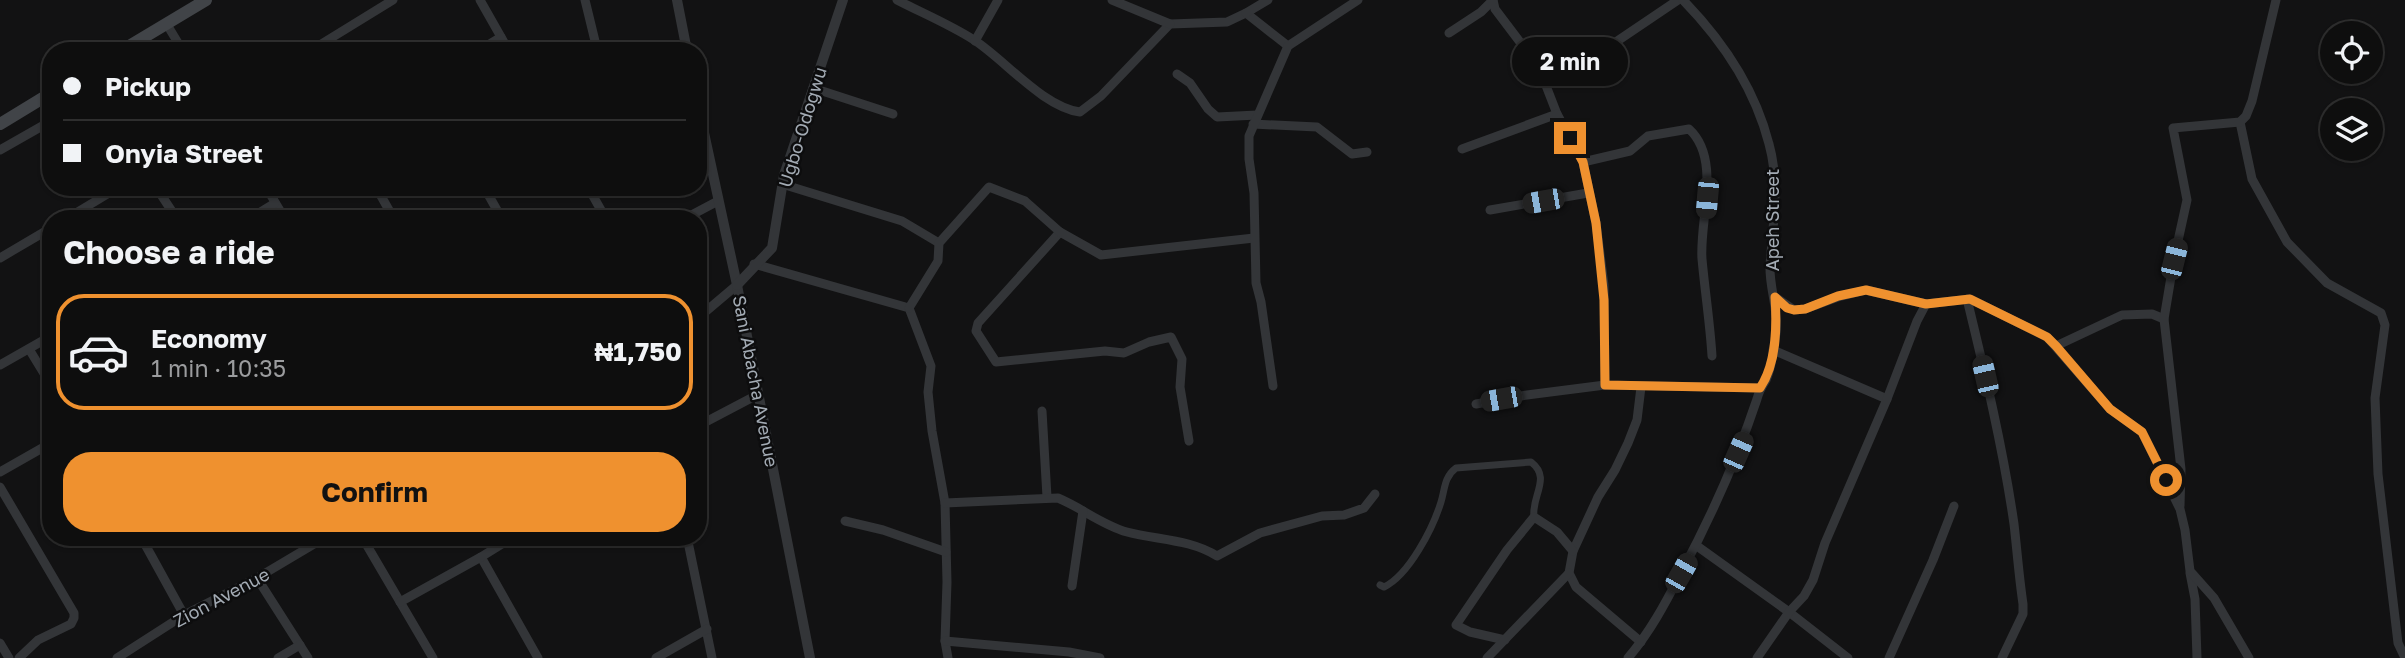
<!DOCTYPE html>
<html lang="en">
<head>
<meta charset="utf-8">
<style>
  body { margin:0; font-family:"Golos Text",sans-serif; background:#1c1c1c; color:#f1f3f6; height:100vh; display:flex; flex-direction:column; font-size:26px; white-space:nowrap }
  * { box-sizing:border-box; margin:0 }
  p { font-size:23px; color:#9b9c9e }
  .icon { flex:none; width:38px; height:38px; fill:none; stroke:currentColor; stroke-width:2; stroke-linecap:round; stroke-linejoin:round }
  .map { position:relative; flex:1; overflow:hidden }
  .sheet { position:absolute; left:42px; top:210px; width:665px; height:336px; display:flex; flex-direction:column; background:#0e0e0e; border-radius:28px; box-shadow:0 2px 5px #0004,0 0 0 2px #2e2e2e }
  .sheet>* { flex:none }
  .guide { position:absolute; left:42px; top:42px; width:665px; height:154px; border-radius:28px; box-shadow:0 2px 5px #0004,0 0 0 2px #2e2e2e; display:grid; align-content:center; height:154px; padding:0 21px; background:#0e0e0e }
  .buttons { position:absolute; left:2320px; top:21px; display:grid; gap:14px }
  .buttons a { display:grid; place-items:center; width:63px; height:63px; border-radius:50%; background:#0e0e0e; box-shadow:0 2px 5px #0004,0 0 0 2px #2e2e2e; font-size:35px }
  .end { position:absolute; width:32px; height:32px; margin:-16px; border:9px solid #ef912f; background:#111; box-shadow:0 0 0 4px #111 }
  .from { border-radius:50% }
  .bubble { position:absolute; height:49px; border-radius:24px; background:#0e0e0e; box-shadow:0 2px 5px #0004,0 0 0 2px #2e2e2e; font-size:23px; font-weight:700; line-height:49px; text-align:center }
  .car { position:absolute; width:21px; height:42px; margin:-21px -10px; border-radius:9px; box-shadow:0 0 5px 2px #0007; background:linear-gradient(#222 24%,#8ab4d8 0 40%,#222 0 76%,#8ab4d8 0 86%,#222 0) }
  .guide b { display:flex; align-items:center; gap:24px; height:66px; font-size:26px }
  .guide b+b { border-top:2px solid #2e2e2e }
  .guide i { width:18px; height:18px; background:#f1f3f6 }
  ul { padding:0; list-style:none }
  li { display:flex; align-items:center; gap:21px; height:116px; margin:0 14px 10px; padding:0 7px; border:4px solid transparent; border-radius:28px }
  li div { flex:1 }
  li b { display:block; font-size:26px }
  li em { font-style:normal; font-weight:700 }
  li.active { border-color:#ef912f }
  li>.icon { width:63px; height:63px; stroke-width:1.5 }
  h2 { padding:0 21px; font-size:32px; line-height:84px }
  .cta { display:flex; gap:14px; margin-top:auto; padding:14px 21px }
  .cta a { flex:1; height:80px; border-radius:28px; background:#ef912f; color:#111; font-size:28px; font-weight:700; line-height:80px; text-align:center }
  .map>svg:first-child { display:block }
  .lines { fill:none; stroke-linecap:round; stroke-linejoin:round }
  .pedestrian { stroke:#333538; stroke-width:7 }
  .minor { stroke:#333538; stroke-width:9 }
  .tertiary { stroke:#333538; stroke-width:10 }
  .secondary { stroke:#414448; stroke-width:12 }
  .route { stroke:#ef912f; stroke-width:9 }
  .labels { text-anchor:middle; dominant-baseline:central; stroke-width:5; stroke-linejoin:round; paint-order:stroke }
  .street-label { font-size:18px; fill:#a3abb4; stroke:#0d0d0e }
</style>
</head>
<body>
<div class="map">
<svg width="2405" height="658" viewBox="0 0 2405 658">
  <rect width="100%" height="100%" fill="#121213"/>
  <g class="lines">
    <path class="pedestrian" d="M1380 585 1384 587C1409 575 1433 528 1441 502 1445 489 1444 477 1456 468L1531 462C1552 478 1531 496 1534 517"/>
    <g class="minor">
      <path d="M480 0 509 51"/>
      <path d="M585 0 595 41"/>
      <path d="M897 0C922 13 949 24 974 40 1005 60 1043 107 1080 112L1101 96 1170 24 1227 22 1246 13 1288 46"/>
      <path d="M1112 0 1170 24"/>
      <path d="M1493 0 1495 9 1529 54 1545 83 1557 114 1583 162 1596 223 1604 285 1605 385"/>
      <path d="M1246 13 1268 0"/>
      <path d="M166 23 183 51"/>
      <path d="M1449 33 1481 12 1493 0"/>
      <path d="M975 41 998 0"/>
      <path d="M310 51 393 0"/>
      <path d="M478 51 501 37"/>
      <path d="M1177 74 1190 83 1208 109 1217 117 1257 115"/>
      <path d="M1545 83 1601 52 1678 0"/>
      <path d="M813 88 893 114"/>
      <path d="M2240 122 2252 179 2287 242 2327 283 2381 313 2385 325 2375 398 2378 474 2398 643 2405 658"/>
      <path d="M1253 124 1317 127 1352 154 1367 152"/>
      <path d="M1462 149 1557 114"/>
      <path d="M0 150 51 121"/>
      <path d="M1583 162 1630 151 1648 136 1689 129C1722 159 1699 221 1702 259 1705 292 1710 323 1712 356"/>
      <path d="M782 184 902 221 939 243"/>
      <path d="M156 187 177 219"/>
      <path d="M266 187 285 219"/>
      <path d="M376 187 394 219"/>
      <path d="M484 187 502 219"/>
      <path d="M588 187 606 219"/>
      <path d="M1490 210 1588 193"/>
      <path d="M66 219 119 187"/>
      <path d="M249 219 275 203"/>
      <path d="M684 219 718 201"/>
      <path d="M1060 232 978 323 976 331 996 362 1105 351 1124 353 1149 342 1171 337 1182 359 1180 387 1189 441"/>
      <path d="M0 258 51 228"/>
      <path d="M754 264 909 308 931 366 928 392 932 431 945 503 947 582 945 641 948 658"/>
      <path d="M1775 297 1794 310 1805 309 1838 297 1866 290 1926 304"/>
      <path d="M1967 299C1985 373 2003 448 2014 524 2017 550 2019 577 2023 604V614L2002 658"/>
      <path d="M909 308 938 261 939 243 989 187 1025 201 1060 232 1101 255 1254 238"/>
      <path d="M698 318 737 285"/>
      <path d="M2056 346 2122 315 2152 314 2164 319"/>
      <path d="M29 349 51 385"/>
      <path d="M1773 350 1887 399"/>
      <path d="M0 365 51 336"/>
      <path d="M1273 386 1261 302 1256 283 1254 193 1249 159V136L1288 46 1358 0"/>
      <path d="M1641 387 1637 420 1628 443 1615 470 1598 497 1573 551 1569 573 1576 587 1641 642"/>
      <path d="M1476 404 1527 395 1605 385 1760 388"/>
      <path d="M1042 411 1047 497"/>
      <path d="M698 426 757 395"/>
      <path d="M0 472 51 443"/>
      <path d="M0 487 74 613V618L71 624 38 640 19 658"/>
      <path d="M945 503 1058 498C1082 508 1102 525 1127 532 1157 540 1190 539 1217 556L1260 533 1322 516 1344 515 1364 508 1375 494"/>
      <path d="M2180 506 2181 469 2164 319 2174 259 2187 200 2173 128 2240 122 2246 116 2252 101 2276 0"/>
      <path d="M845 521 883 530 946 552"/>
      <path d="M141 537 184 615"/>
      <path d="M362 537 433 658"/>
      <path d="M687 537 712 658"/>
      <path d="M1697 546 1789 612 1848 658"/>
      <path d="M481 557 538 658"/>
      <path d="M2190 573 2195 599 2197 658"/>
      <path d="M257 578 308 658"/>
      <path d="M1072 586 1083 511"/>
      <path d="M400 602 481 557 513 537"/>
      <path d="M1505 640 1470 632 1456 625 1507 550 1534 517 1557 532 1573 551"/>
      <path d="M945 641 1069 652 1100 658"/>
      <path d="M0 643 9 658"/>
      <path d="M117 658 184 615 257 578 326 537"/>
      <path d="M278 658 300 645"/>
      <path d="M656 658 707 629"/>
      <path d="M1487 658 1569 573"/>
      <path d="M1628 658C1650 632 1665 604 1681 573 1711 517 1737 459 1757 399 1759 391 1762 386 1766 380 1772 367 1774 348 1776 333 1779 310 1769 288 1770 265 1773 225 1780 183 1769 144 1755 89 1722 40 1683 0"/>
      <path d="M1757 658 1789 612 1804 596 1813 580 1825 543 1887 399 1917 321 1926 304 1970 299 2047 337 2110 409 2142 432 2180 509 2185 530 2190 571 2214 598 2249 658"/>
      <path d="M1889 658 1933 560 1954 506"/>
    </g>
    <g class="tertiary">
      <path d="M677 0 687 51"/>
      <path d="M698 105 737 285 810 658"/>
      <path d="M737 285 772 248 784 175 843 0"/>
    </g>
    <g class="secondary">
      <path d="M121 51 206 0"/>
      <path d="M0 124 51 93"/>
    </g>
  </g>
  <g class="lines">
    <path class="route" d="M1570 138 1583 162 1596 223 1604 300 1605 385 1760 388C1777 363 1777 326 1775 297L1787 308 1794 310 1805 309 1838 296 1866 290 1926 304 1970 299 2047 337 2056 346 2110 409 2142 432 2166 480"/>
  </g>
  <g class="labels">
    <g class="street-label">
      <text transform="translate(802 127) rotate(-73)">Ugbo-Odogwu</text>
      <text transform="translate(1772 220) rotate(-90)">Apeh Street</text>
      <text transform="translate(756 381) rotate(79)">Sani Abacha Avenue</text>
      <text transform="translate(221 597) rotate(-28)">Zion Avenue</text>
    </g>
  </g>
</svg>
<div class="buttons">
<a><svg class="icon" aria-label="locate" viewBox="0 0 24 24"><circle cx="12" cy="12" r="6"/><path d="M12 2v4M12 18v4M2 12h4M18 12h4"/></svg></a>
<a><svg class="icon" aria-label="layers" viewBox="0 0 24 24"><path d="M12 4l9 5-9 5-9-5zM3 14l9 5 9-5"/></svg></a>
</div>
<i class="end from" style="left:2166px;top:480px"></i>
<i class="end" style="left:1570px;top:138px"></i>
<div class="bubble" style="left:1512px;top:37px;width:116px">2 min</div>
<i class="car" style="left:1707px;top:198px;rotate:185deg"></i>
<i class="car" style="left:1543px;top:201px;rotate:260deg"></i>
<i class="car" style="left:2174px;top:259px;rotate:14deg"></i>
<i class="car" style="left:1985px;top:376px;rotate:347deg"></i>
<i class="car" style="left:1501px;top:399px;rotate:260deg"></i>
<i class="car" style="left:1738px;top:452px;rotate:24deg"></i>
<i class="car" style="left:1681px;top:573px;rotate:30deg"></i>
<div class="guide">
<b><i class="from"></i>Pickup</b>
<b><i></i>Onyia Street</b>
</div>
<section class="sheet">
<h2>Choose a ride</h2>
<ul>
<li class="active"><svg class="icon" aria-label="car" viewBox="0 0 24 24"><path d="M5 17H2v-5l4-1 3-4h7l3 4 3 1v5h-3M9 17h6M6 11h13"/><circle cx="7" cy="17" r="2"/><circle cx="17" cy="17" r="2"/></svg><div><b>Economy</b><p>1 min · 10:35</p></div><em>₦1,750</em></li>
</ul>
<div class="cta"><a>Confirm</a></div>
</section>
</div>
</body>
</html>
